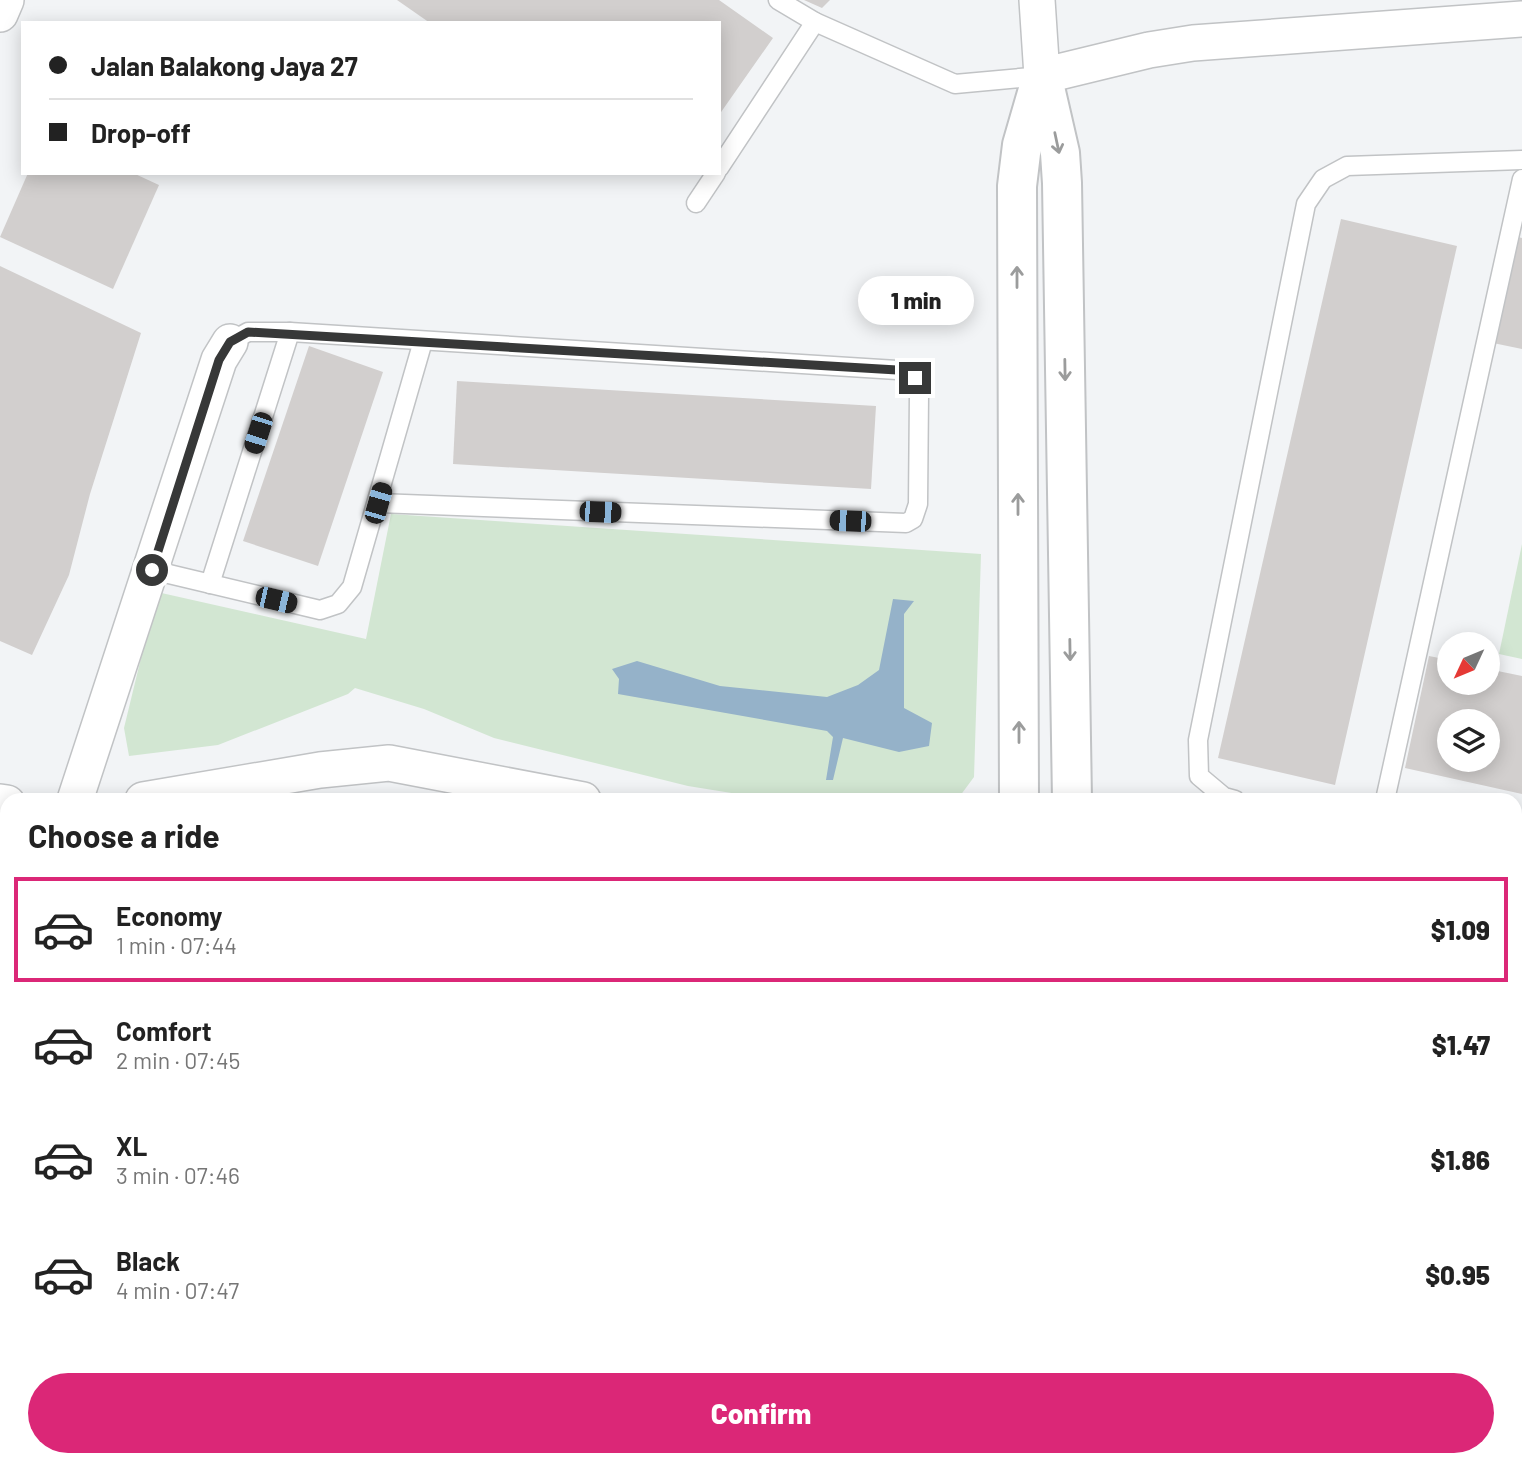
<!DOCTYPE html>
<html lang="en">
<head>
<meta charset="utf-8">
<style>
  body { margin:0; font-family:Barlow,sans-serif; background:#f6f6f6; color:#222; height:100vh; display:flex; flex-direction:column; font-size:26px; white-space:nowrap }
  * { box-sizing:border-box; margin:0 }
  p { font-size:23px; color:#767676 }
  .icon { flex:none; width:38px; height:38px; fill:none; stroke:currentColor; stroke-width:2; stroke-linecap:round; stroke-linejoin:round }
  .map { position:relative; flex:1; overflow:hidden }
  .details { position:absolute; left:0px; top:793px; width:1522px; height:674px; display:flex; flex-direction:column; background:#fff; border-radius:21px 21px 0 0; box-shadow:0 4px 18px #0003 }
  .details>* { flex:none }
  .guide { position:absolute; left:21px; top:21px; width:700px; height:154px; border-radius:0px; box-shadow:0 4px 18px #0003; display:grid; align-content:center; height:154px; padding:0 28px; background:#fff }
  .needle { width:46px; rotate:226deg }
  .fabs { position:absolute; left:1437px; top:632px; display:grid; gap:14px }
  .fabs a { display:grid; place-items:center; width:63px; height:63px; border-radius:50%; background:#fff; box-shadow:0 4px 18px #0003; font-size:35px }
  .end { position:absolute; width:32px; height:32px; margin:-16px; border:9px solid #373838; background:#fff; box-shadow:0 0 0 4px #fff }
  .from { border-radius:50% }
  .bubble { position:absolute; height:49px; border-radius:24px; background:#fff; box-shadow:0 4px 18px #0003; font-size:23px; font-weight:800; line-height:49px; text-align:center }
  .car { position:absolute; width:21px; height:42px; margin:-21px -10px; border-radius:9px; box-shadow:0 0 5px 2px #0007; background:linear-gradient(#222 24%,#8ab4d8 0 40%,#222 0 76%,#8ab4d8 0 86%,#222 0) }
  .guide b { display:flex; align-items:center; gap:24px; height:66px; font-size:26px }
  .guide b+b { border-top:2px solid #e0e0e0 }
  .guide i { width:18px; height:18px; background:#222 }
  ul { padding:0; list-style:none }
  li { display:flex; align-items:center; gap:21px; height:105px; margin:0 14px 10px; padding:0 14px; border:4px solid transparent; border-radius:0px }
  li div { flex:1 }
  li b { display:block; font-size:26px }
  li em { font-style:normal; font-weight:800 }
  li.on { border-color:#db2777 }
  li>.icon { width:63px; height:63px; stroke-width:1.5 }
  h2 { padding:0 28px; font-size:32px; line-height:84px }
  .button { display:flex; gap:14px; margin-top:auto; padding:14px 28px }
  .button a { flex:1; height:80px; border-radius:42px; background:#db2777; color:#fff; font-size:28px; font-weight:800; line-height:80px; text-align:center }
  .map>svg:first-child { display:block }
  .green { fill:#d2e6d2 }
  .water { fill:#95b2c9 }
  .building { fill:#d2cfce; fill-rule:evenodd }
  .lines { fill:none; stroke-linecap:round; stroke-linejoin:round }
  .lane-casing { stroke:#c1c3c5; stroke-width:21 }
  .street-casing { stroke:#c1c3c5; stroke-width:38 }
  .secondary-casing { stroke:#c1c3c5; stroke-width:42 }
  .lane { stroke:#fff; stroke-width:18 }
  .street { stroke:#fff; stroke-width:35 }
  .secondary { stroke:#fff; stroke-width:38 }
  .oneway { stroke:#9b9c9c }
  .route { stroke:#373838; stroke-width:9 }
</style>
</head>
<body>
<div class="map">
<svg width="1522" height="1465" viewBox="0 0 1522 1465">
  <rect width="100%" height="100%" fill="#f2f4f6"/>
  <g class="green">
    <path d="M391 514 981 554 974 777 957 800H774L688 786 494 738 424 709 355 688 348 694 218 745 129 756 124 728 157 592 366 639Z"/>
    <path d="M1522 544V659L1499 654Z"/>
  </g>
  <path class="water" d="M893 599 914 601 904 614V708L932 723 929 746 899 752 843 738 833 780H826L833 737 827 731 618 694 619 679 612 669 637 661 720 686 827 697 858 685 879 670Z"/>
  <g class="building">
    <path d="M397 0H719L773 38 719 115V23H430Z"/>
    <path d="M804 0H830L822 8Z"/>
    <path d="M28 173H133L159 185 113 289 0 237Z"/>
    <path d="M1341 219 1457 246 1335 785 1218 758Z"/>
    <path d="M1514 236 1522 238V349L1493 343Z"/>
    <path d="M0 266 141 333 90 494 69 575 32 655 0 641Z"/>
    <path d="M309 346 383 372 318 566 243 541Z"/>
    <path d="M457 381 876 406 871 489 453 464Z"/>
    <path d="M1429 656 1449 660V682H1488V669L1522 676V794L1405 768ZM1449 721H1488V760H1449Z"/>
    <path d="M1516 1124 1522 1126V1207L1516 1206Z"/>
    <path d="M1516 1233 1522 1234V1311L1516 1310Z"/>
    <rect x="0" y="1339" width="7" height="74"/>
    <path d="M1291 1460H1494L1493 1465H1310Z"/>
  </g>
  <g class="lines">
    <g class="lane-casing">
      <g id="lane">
        <path d="M778 0 815 22 955 84 1042 76"/>
        <path d="M719 168 815 22"/>
        <path d="M696 203 716 173"/>
        <path d="M230 342 248 332H290L897 370 915 378 919 394 918 504 913 519 906 523 378 503"/>
        <path d="M152 570 320 610 338 604 352 587 423 341"/>
        <path d="M210 584 290 332"/>
        <path d="M1235 800 1224 797 1199 776 1198 740 1306 204 1323 179 1347 166 1522 160"/>
        <path d="M1385 800 1522 179"/>
        <path d="M1516 858 1522 859"/>
      </g>
    </g>
    <g class="street-casing">
      <g id="street">
        <path d="M1037 0 1042 76 1149 50 1193 43 1522 19"/>
        <path d="M0 14 6 0"/>
        <path d="M75 800 219 360 230 342"/>
        <path d="M143 800 320 770 389 763 583 800"/>
        <path d="M0 802 7 803"/>
        <path d="M1516 1000 1522 1001"/>
        <path d="M1516 1079 1522 1080"/>
        <path d="M0 1165 7 1144"/>
        <path d="M1516 1370 1522 1372"/>
        <path d="M1173 1460V1465"/>
        <path d="M89 1465 435 1461 556 1465"/>
        <path d="M794 1465 796 1460"/>
      </g>
    </g>
    <g class="secondary-casing">
      <g id="secondary">
        <path d="M1043 79 1060 153 1062 183 1072 800"/>
        <path d="M1019 800 1017 186 1022 145 1042 76"/>
        <path d="M854 1465V1460"/>
        <path d="M910 1465V1460"/>
      </g>
    </g>
    <use href="#lane" class="lane"/>
    <use href="#street" class="street"/>
    <use href="#secondary" class="secondary"/>
  </g>
  <defs><path id="oneway-shaft" d="M-6 0H5M1.5-3L5.5 0L1.5 3" fill="none" stroke-width="1.6" stroke-linecap="round" stroke-linejoin="round" transform="scale(1.75)"/></defs>
  <g class="oneway">
    <use href="#oneway-shaft" transform="translate(1057 143) rotate(78)"/>
    <use href="#oneway-shaft" transform="translate(1017 277) rotate(-90)"/>
    <use href="#oneway-shaft" transform="translate(1065 370) rotate(89)"/>
    <use href="#oneway-shaft" transform="translate(1018 504) rotate(-90)"/>
    <use href="#oneway-shaft" transform="translate(1070 650) rotate(89)"/>
    <use href="#oneway-shaft" transform="translate(1019 732) rotate(-90)"/>
  </g>
  <g class="lines">
    <path class="route" d="M152 570 219 360 230 342 248 332 897 370 915 378"/>
  </g>
</svg>
<div class="fabs">
<a><svg class="needle" viewBox="-14 -14 28 28"><path d="M0-13l5 13h-10z" fill="#e53935"/><path d="M0 13l5-13h-10z" fill="#767676"/></svg></a>
<a><svg class="icon" aria-label="layers" viewBox="0 0 24 24"><path d="M12 4l9 5-9 5-9-5zM3 14l9 5 9-5"/></svg></a>
</div>
<i class="end from" style="left:152px;top:570px"></i>
<i class="end" style="left:915px;top:378px"></i>
<div class="bubble" style="left:858px;top:276px;width:116px">1 min</div>
<i class="car" style="left:258px;top:433px;rotate:198deg"></i>
<i class="car" style="left:378px;top:503px;rotate:16deg"></i>
<i class="car" style="left:600px;top:512px;rotate:92deg"></i>
<i class="car" style="left:850px;top:521px;rotate:272deg"></i>
<i class="car" style="left:276px;top:600px;rotate:103deg"></i>
<div class="guide">
<b><i class="from"></i>Jalan Balakong Jaya 27</b>
<b><i></i>Drop-off</b>
</div>
<section class="details">
<h2>Choose a ride</h2>
<ul>
<li class="on"><svg class="icon" aria-label="car" viewBox="0 0 24 24"><path d="M5 17H2v-5l4-1 3-4h7l3 4 3 1v5h-3M9 17h6M6 11h13"/><circle cx="7" cy="17" r="2"/><circle cx="17" cy="17" r="2"/></svg><div><b>Economy</b><p>1 min · 07:44</p></div><em>$1.09</em></li>
<li><svg class="icon" aria-label="car" viewBox="0 0 24 24"><path d="M5 17H2v-5l4-1 3-4h7l3 4 3 1v5h-3M9 17h6M6 11h13"/><circle cx="7" cy="17" r="2"/><circle cx="17" cy="17" r="2"/></svg><div><b>Comfort</b><p>2 min · 07:45</p></div><em>$1.47</em></li>
<li><svg class="icon" aria-label="car" viewBox="0 0 24 24"><path d="M5 17H2v-5l4-1 3-4h7l3 4 3 1v5h-3M9 17h6M6 11h13"/><circle cx="7" cy="17" r="2"/><circle cx="17" cy="17" r="2"/></svg><div><b>XL</b><p>3 min · 07:46</p></div><em>$1.86</em></li>
<li><svg class="icon" aria-label="car" viewBox="0 0 24 24"><path d="M5 17H2v-5l4-1 3-4h7l3 4 3 1v5h-3M9 17h6M6 11h13"/><circle cx="7" cy="17" r="2"/><circle cx="17" cy="17" r="2"/></svg><div><b>Black</b><p>4 min · 07:47</p></div><em>$0.95</em></li>
</ul>
<div class="button"><a>Confirm</a></div>
</section>
</div>
</body>
</html>
